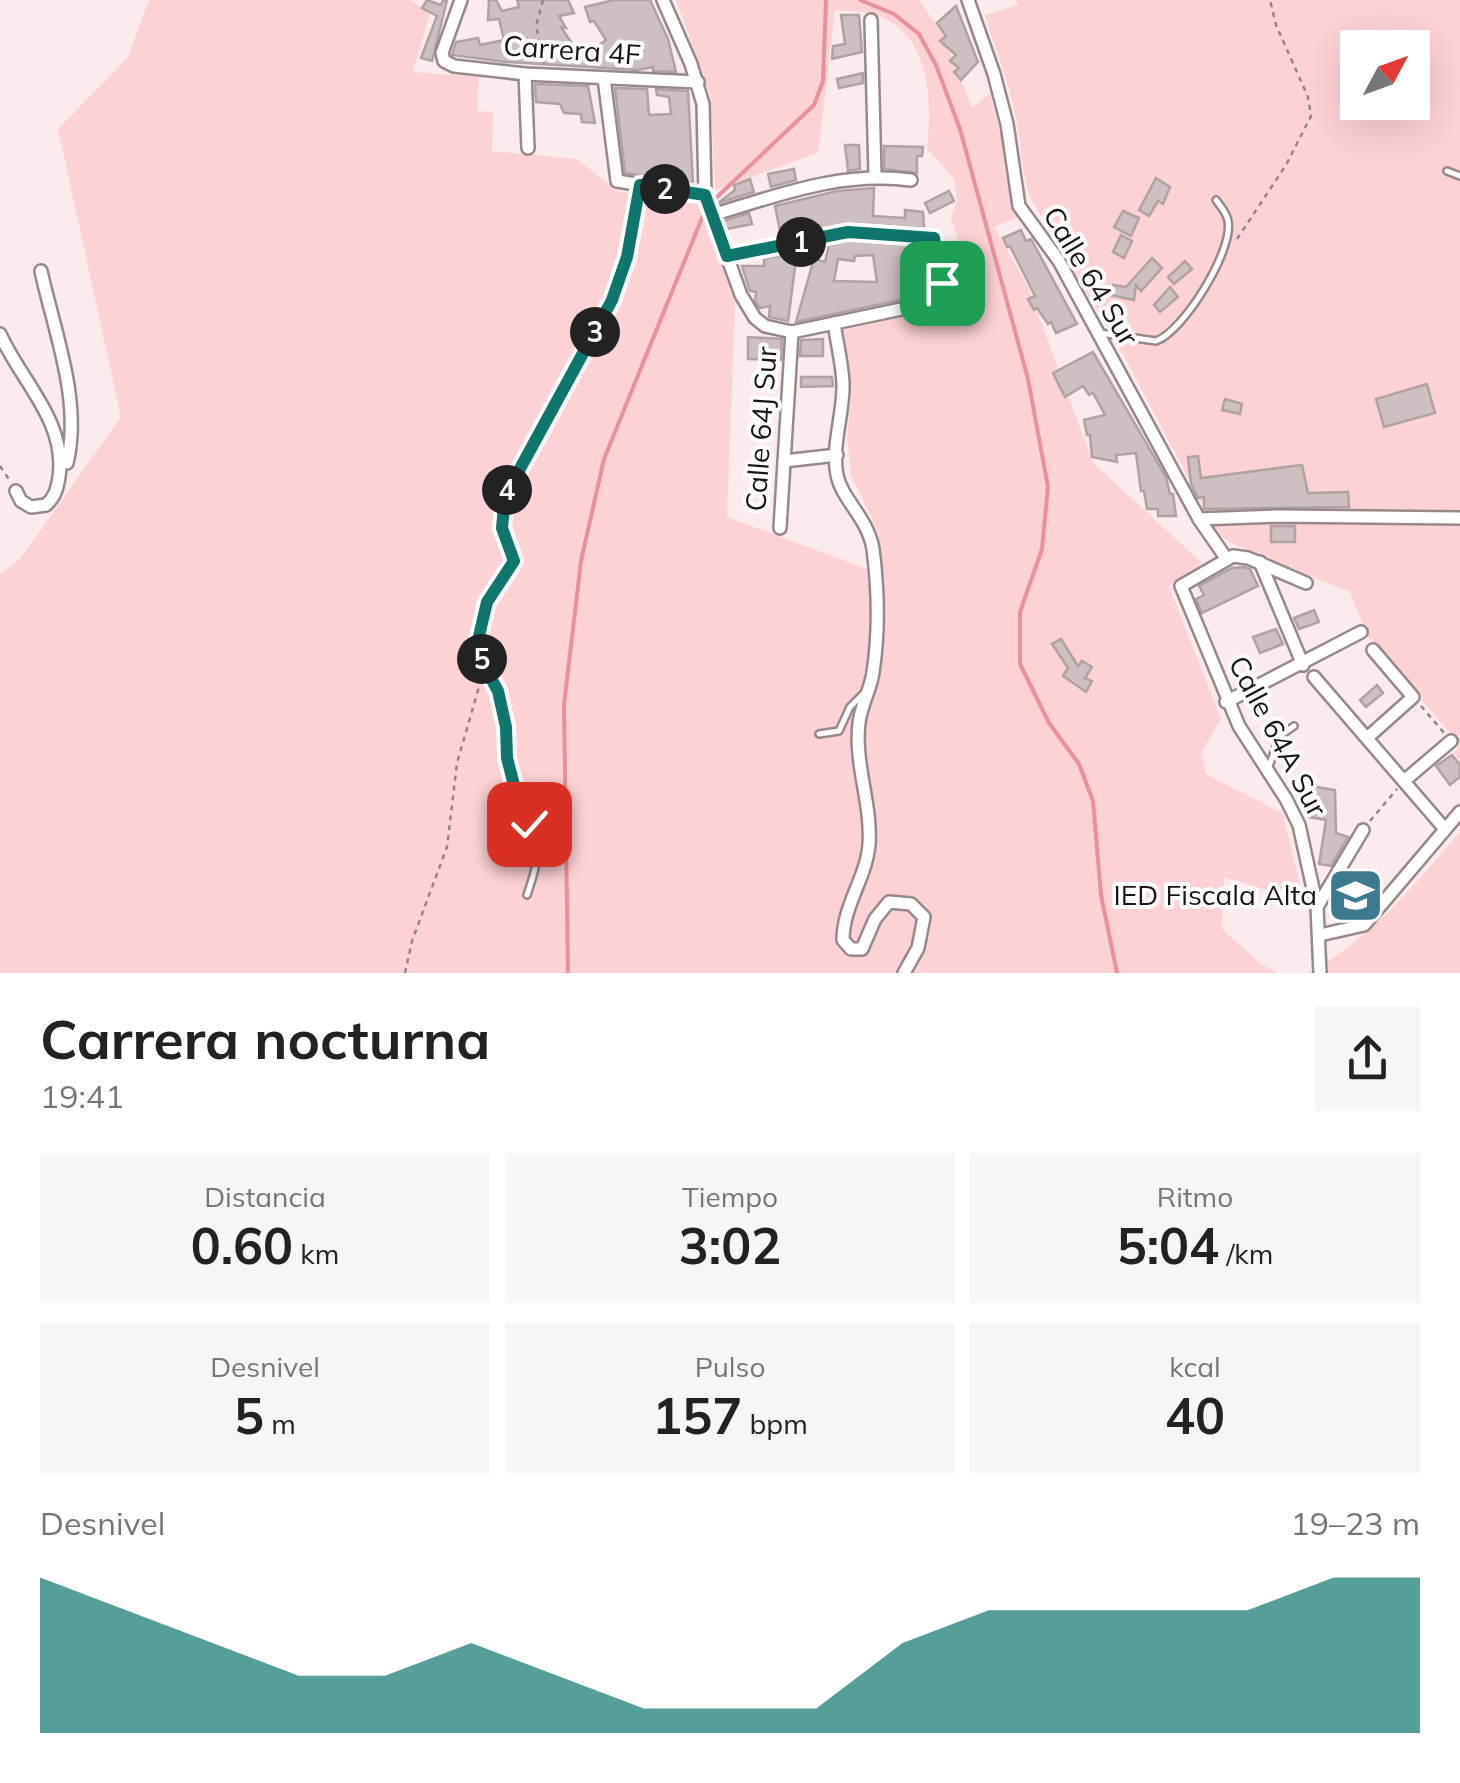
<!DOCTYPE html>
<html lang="es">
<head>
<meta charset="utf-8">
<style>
	body { margin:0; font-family:Mulish,sans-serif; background:#f6f6f6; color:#222; height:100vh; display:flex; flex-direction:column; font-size:38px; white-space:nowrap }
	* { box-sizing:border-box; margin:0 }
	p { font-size:32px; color:#767676 }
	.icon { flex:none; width:55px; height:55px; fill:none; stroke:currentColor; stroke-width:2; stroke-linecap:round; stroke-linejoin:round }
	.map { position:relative; height:973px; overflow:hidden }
	.side { display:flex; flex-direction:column; background:#fff; flex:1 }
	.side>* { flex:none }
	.needle { width:65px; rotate:49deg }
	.tools { position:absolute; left:1340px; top:30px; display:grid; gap:20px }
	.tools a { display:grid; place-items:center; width:90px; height:90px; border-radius:0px; background:#fff; box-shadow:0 10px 40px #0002; font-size:50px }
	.pin { position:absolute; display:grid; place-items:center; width:85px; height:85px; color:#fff; margin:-42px; border-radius:20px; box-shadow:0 5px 15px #0006 }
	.km { position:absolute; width:50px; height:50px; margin:-25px; border-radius:50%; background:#222; color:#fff; font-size:28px; line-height:50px; text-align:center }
	.round { display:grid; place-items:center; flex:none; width:105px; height:105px; border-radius:0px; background:#f6f6f6 }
	.headline { display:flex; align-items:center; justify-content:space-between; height:170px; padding:0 40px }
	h1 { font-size:55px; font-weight:700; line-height:75px }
	.metrics { display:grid; grid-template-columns:repeat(3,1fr); gap:15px; height:170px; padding:10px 40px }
	.metrics div { display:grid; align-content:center; border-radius:0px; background:#f6f6f6; text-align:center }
	.metrics b { font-size:50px; font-weight:700 }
	.metrics small { font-size:28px; font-weight:400 }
	.metrics p { font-size:28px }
	.chart { height:280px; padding:20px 40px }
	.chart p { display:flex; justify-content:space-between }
	.chart svg { width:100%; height:180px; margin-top:10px; fill:#0f766e; opacity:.7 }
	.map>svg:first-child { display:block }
	.green { fill:#fdd2d4; fill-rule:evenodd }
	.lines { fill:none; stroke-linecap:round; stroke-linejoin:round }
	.stream { stroke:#e99198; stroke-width:4 }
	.building { fill:#cebfc0; stroke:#b0a2a3; stroke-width:2.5; fill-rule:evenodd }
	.lane-casing { stroke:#97898a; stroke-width:10 }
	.street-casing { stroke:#97898a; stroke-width:16 }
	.path { stroke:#918687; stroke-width:2.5; stroke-dasharray:5 5; stroke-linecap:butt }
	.lane { stroke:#fff; stroke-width:5 }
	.street { stroke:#fff; stroke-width:11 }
	.route-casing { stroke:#fff; stroke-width:20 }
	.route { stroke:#0f766e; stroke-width:12 }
	.labels { text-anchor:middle; stroke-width:8; stroke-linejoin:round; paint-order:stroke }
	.street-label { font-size:28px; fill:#1a1415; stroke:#fdfdfd }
	.poi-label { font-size:28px; fill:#1a1415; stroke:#fdfdfd; text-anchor:end }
</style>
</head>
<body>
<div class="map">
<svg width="1460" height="973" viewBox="0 0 1460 973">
	<rect width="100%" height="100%" fill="#fbebec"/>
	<g class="green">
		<path d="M149 0H410L430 13 413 72 479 77 477 111 493 112 492 151 577 159 617 191 701 204 735 304 727 517 883 575 878 532 851 475 847 436 851 398 843 330 977 300 951 217 957 201 954 179 927 148C935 77 922 5 835 11L818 153 715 190 710 95 676 0H919L943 34 972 108 990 93 1001 135 1006 179 1018 217 994 227 1028 287 1093 463 1202 563 1169 586 1221 719 1202 751 1206 774 1283 814 1304 902 1224 877 1222 929 1261 964 1278 973H0V574L20 559 121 417 58 129 128 57Z"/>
		<path d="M1016 0H1460V762L1454 753 1460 745 1368 637 1350 592 1233 544 1218 534 1125 358 1031 199C1020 168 1022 144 1015 114 1008 80 995 48 985 15L1018 5ZM1358 48H1412V102H1358Z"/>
		<path d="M1460 832V973H1307C1371 940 1413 886 1460 832Z"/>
	</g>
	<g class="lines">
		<g class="stream">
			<polyline points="860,0 894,14 919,34 936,65 960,129 1028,379 1048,487 1042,549 1020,612 1020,664 1049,723 1079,764 1093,801 1101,895 1117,973"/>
			<polyline points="716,198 814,105 823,81 826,0"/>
			<polyline points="568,973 564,705 581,561 604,459 704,213"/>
		</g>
	</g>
	<g class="building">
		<polygon points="427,0 441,5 443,0 447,0 432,61 421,58 437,16 422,8"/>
		<polygon points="489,0 496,0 502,11 519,7 517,0 568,0 574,13 559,16 566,28 561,27 581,57 606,40 594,21 590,22 585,7 614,0 650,0 668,39 676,72 653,71 653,67 638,70 506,62 452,55 456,42 478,38 480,45 504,40 499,19 488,20"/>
		<polygon points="956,6 978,62 961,80 954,72 959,68 950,61 956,55 940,41 946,36 937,23"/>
		<polygon points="841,15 859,15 862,52 832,59 833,46 845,44"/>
		<polygon points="863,73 863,83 839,88 837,79"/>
		<polygon points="535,84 588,86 595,123 582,122 581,114 564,113 560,104 536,102"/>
		<polygon points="615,88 647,89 649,115 671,114 669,97 657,95 656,89 688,91 693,184 625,173"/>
		<polygon points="845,145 859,145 860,169 848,171"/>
		<polygon points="884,146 923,147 922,156 917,156 917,173 884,169"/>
		<polygon points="794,169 796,180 771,187 768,174"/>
		<polygon points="1156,178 1170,187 1163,204 1158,201 1149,216 1139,210"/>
		<polygon points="750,179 754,192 718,203 735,190 734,185"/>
		<polygon points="874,188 873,216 905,218 905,210 923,212 924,228 848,223 781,236 775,206 837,191"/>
		<polygon points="949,191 954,201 930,213 925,203"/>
		<polygon points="1123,211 1139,218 1131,236 1114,227"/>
		<polygon points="749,213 752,224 727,229 724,221"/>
		<polygon points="1021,230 1026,241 1031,239 1077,324 1056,333 1051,322 1048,324 1037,308 1034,310 1028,299 1035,296 1010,246 1007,247 1003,238"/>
		<polygon points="1121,235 1132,241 1124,258 1113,252"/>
		<path d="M849 241 926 247 936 300 919 303 909 298 796 322 814 259 825 262 829 245ZM873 255 877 282 834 281 838 259 854 261 855 256Z"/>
		<polygon points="797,252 788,321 769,317 770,306 760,308 755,301 756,292 750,291 742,266 764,266 764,259"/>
		<polygon points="1152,258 1162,268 1141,291 1136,285 1134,300 1110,295 1113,285 1126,287"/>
		<polygon points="1185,261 1192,269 1174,284 1168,277"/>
		<polygon points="1170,287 1178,297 1160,312 1154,305"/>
		<polygon points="748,337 782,339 781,360 748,359"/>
		<polygon points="823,339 823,356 800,356 801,340"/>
		<polygon points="1093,352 1166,477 1170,494 1173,494 1176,516 1158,516 1158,509 1147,509 1144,491 1141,491 1136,453 1116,455 1117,462 1092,457 1090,435 1087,435 1084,420 1105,415 1093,393 1089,395 1083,386 1065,397 1053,373"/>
		<polygon points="801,377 832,377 833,386 801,387"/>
		<polygon points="1427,384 1435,413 1384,427 1376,399"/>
		<polygon points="1225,399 1242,404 1240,414 1222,410"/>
		<polygon points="1198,456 1201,478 1302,465 1308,493 1348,492 1349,507 1204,509 1204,497 1198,498 1191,484 1188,457"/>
		<rect x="1271" y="526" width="24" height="16"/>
		<polygon points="1244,567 1250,569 1258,586 1202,613 1196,599 1204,595 1199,586 1232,568"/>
		<polygon points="1314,610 1319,622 1299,629 1294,618"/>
		<polygon points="1276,629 1283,644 1260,653 1253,637"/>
		<polygon points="1061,639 1078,666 1082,661 1092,667 1085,678 1092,681 1086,692 1063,676 1068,668 1052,644"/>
		<polygon points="1377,685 1383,693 1366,707 1360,700"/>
		<polygon points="1452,755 1460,765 1460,777 1450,785 1436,766"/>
		<polygon points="1299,784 1335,790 1336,833 1348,837 1331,866 1319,864 1326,820 1308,817 1308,801 1301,800"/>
	</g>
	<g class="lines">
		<defs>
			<g id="lane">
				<polyline points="1447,171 1460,176"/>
				<path d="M1100 333 1156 341C1183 332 1234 250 1228 221 1227 213 1221 207 1216 200"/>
				<polyline points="819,734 839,731 850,707 865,692"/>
				<polyline points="1268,769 1280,736 1294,726"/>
				<path d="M527 895C532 880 537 866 537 850 537 833 524 816 518 800 505 766 509 729 499 694 495 682 485 672 482 660 474 625 489 586 514 561L502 528 505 496 612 300 627 257 639 188"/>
			</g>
			<g id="street">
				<polyline points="461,0 442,53 444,61 454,66 525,74 698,82"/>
				<polyline points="663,0 691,64 703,104 705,195 741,295 755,318 765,326 792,332 911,307"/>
				<polyline points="968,0 994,74 1007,124 1019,206 1059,261 1199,519 1226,558"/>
				<polyline points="871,20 875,175"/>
				<polyline points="525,74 528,148"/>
				<polyline points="604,78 617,181 705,195"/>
				<path d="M712 215C779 195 840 171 911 180"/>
				<polyline points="727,257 848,232 934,238 946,300"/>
				<path d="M41 271C54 331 82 401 67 463"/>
				<path d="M834 323C837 343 842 363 843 383 844 413 831 446 837 475 842 500 868 518 873 549 878 588 879 633 873 672 871 689 861 705 859 723 854 764 872 804 869 845 866 878 843 906 843 940L851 949H862L875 919 889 902 911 904 924 917 918 948 904 973"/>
				<path d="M0 334C21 381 67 422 59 477 57 489 55 497 46 505L31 507 21 501 16 491"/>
				<polyline points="784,461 837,455"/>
				<polyline points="1199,519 1278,516 1460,518"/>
				<polyline points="780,528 792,332"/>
				<polyline points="1260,562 1303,665"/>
				<polyline points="1306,583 1248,558 1233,556 1181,586 1239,726 1286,799 1299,825 1317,907 1320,973"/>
				<polyline points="1314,677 1444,828"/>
				<polyline points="1226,702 1361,632"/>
				<polyline points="1367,738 1413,697 1373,650"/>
				<polyline points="1404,781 1451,741"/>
				<polyline points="1317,907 1363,830"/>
				<polyline points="1320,935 1364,925 1460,812"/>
			</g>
		</defs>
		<use href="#lane" class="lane-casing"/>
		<use href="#street" class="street-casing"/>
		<g class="path">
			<polyline points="543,0 536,26 544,64"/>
			<polyline points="1237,239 1286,165 1311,116 1308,97 1276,25 1270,0"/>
			<polyline points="0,466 10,481"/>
			<polyline points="1421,706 1445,734"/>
			<polyline points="1370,821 1397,789"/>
			<polyline points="405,973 412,941 447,847 457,763 481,680"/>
		</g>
		<use href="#lane" class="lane"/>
		<use href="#street" class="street"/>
	</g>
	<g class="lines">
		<defs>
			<polyline id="route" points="529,824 517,797 507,758 506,727 498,691 483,664 479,636 487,602 514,561 502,528 505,496 612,300 627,257 640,185 705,195 727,256 848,232 934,238 942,283"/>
		</defs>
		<use href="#route" class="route-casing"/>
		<use href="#route" class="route"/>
	</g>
	<defs>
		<symbol id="school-square" viewBox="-11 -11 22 22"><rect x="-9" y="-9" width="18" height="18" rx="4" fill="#3d7a90" stroke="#fdfdfd"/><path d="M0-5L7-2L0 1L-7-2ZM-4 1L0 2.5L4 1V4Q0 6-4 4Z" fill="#fff"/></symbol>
	</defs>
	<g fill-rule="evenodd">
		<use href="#school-square" x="1324" y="864" width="63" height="63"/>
	</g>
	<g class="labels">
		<g class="street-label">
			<text transform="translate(572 50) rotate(4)" y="10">Carrera 4F</text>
			<text transform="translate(1091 276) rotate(59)" y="10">Calle 64 Sur</text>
			<text transform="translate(761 429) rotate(-86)" y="10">Calle 64J Sur</text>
			<text transform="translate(1278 736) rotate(62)" y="10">Calle 64A Sur</text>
		</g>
		<g class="poi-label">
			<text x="1317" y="905">IED Fiscala Alta</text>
		</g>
	</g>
</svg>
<div class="tools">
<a><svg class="needle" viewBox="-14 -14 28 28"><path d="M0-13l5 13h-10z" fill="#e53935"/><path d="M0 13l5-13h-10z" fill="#767676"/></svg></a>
</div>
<div class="pin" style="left:942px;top:283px;background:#1e9e55"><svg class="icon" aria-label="arrive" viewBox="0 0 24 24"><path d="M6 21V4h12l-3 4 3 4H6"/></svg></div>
<div class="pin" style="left:529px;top:824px;background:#d93025"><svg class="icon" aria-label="check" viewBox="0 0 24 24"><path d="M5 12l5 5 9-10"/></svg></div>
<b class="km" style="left:801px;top:242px">1</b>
<b class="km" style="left:665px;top:189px">2</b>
<b class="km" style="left:595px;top:332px">3</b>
<b class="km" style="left:507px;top:490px">4</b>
<b class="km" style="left:482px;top:659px">5</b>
</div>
<section class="side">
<div class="headline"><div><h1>Carrera nocturna</h1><p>19:41</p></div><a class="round"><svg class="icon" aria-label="share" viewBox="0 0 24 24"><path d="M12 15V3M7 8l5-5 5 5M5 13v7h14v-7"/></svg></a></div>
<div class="metrics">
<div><p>Distancia</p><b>0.60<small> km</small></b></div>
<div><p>Tiempo</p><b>3:02</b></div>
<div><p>Ritmo</p><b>5:04<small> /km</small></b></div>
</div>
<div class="metrics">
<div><p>Desnivel</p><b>5<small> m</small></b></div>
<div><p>Pulso</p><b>157<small> bpm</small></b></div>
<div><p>kcal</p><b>40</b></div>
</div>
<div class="chart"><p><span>Desnivel</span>19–23 m</p>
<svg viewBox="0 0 160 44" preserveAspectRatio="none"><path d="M0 44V6L10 14L20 22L30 30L40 30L50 22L60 30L70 38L80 38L90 38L100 22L110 14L120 14L130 14L140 14L150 6L160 6V44z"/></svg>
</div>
</section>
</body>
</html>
